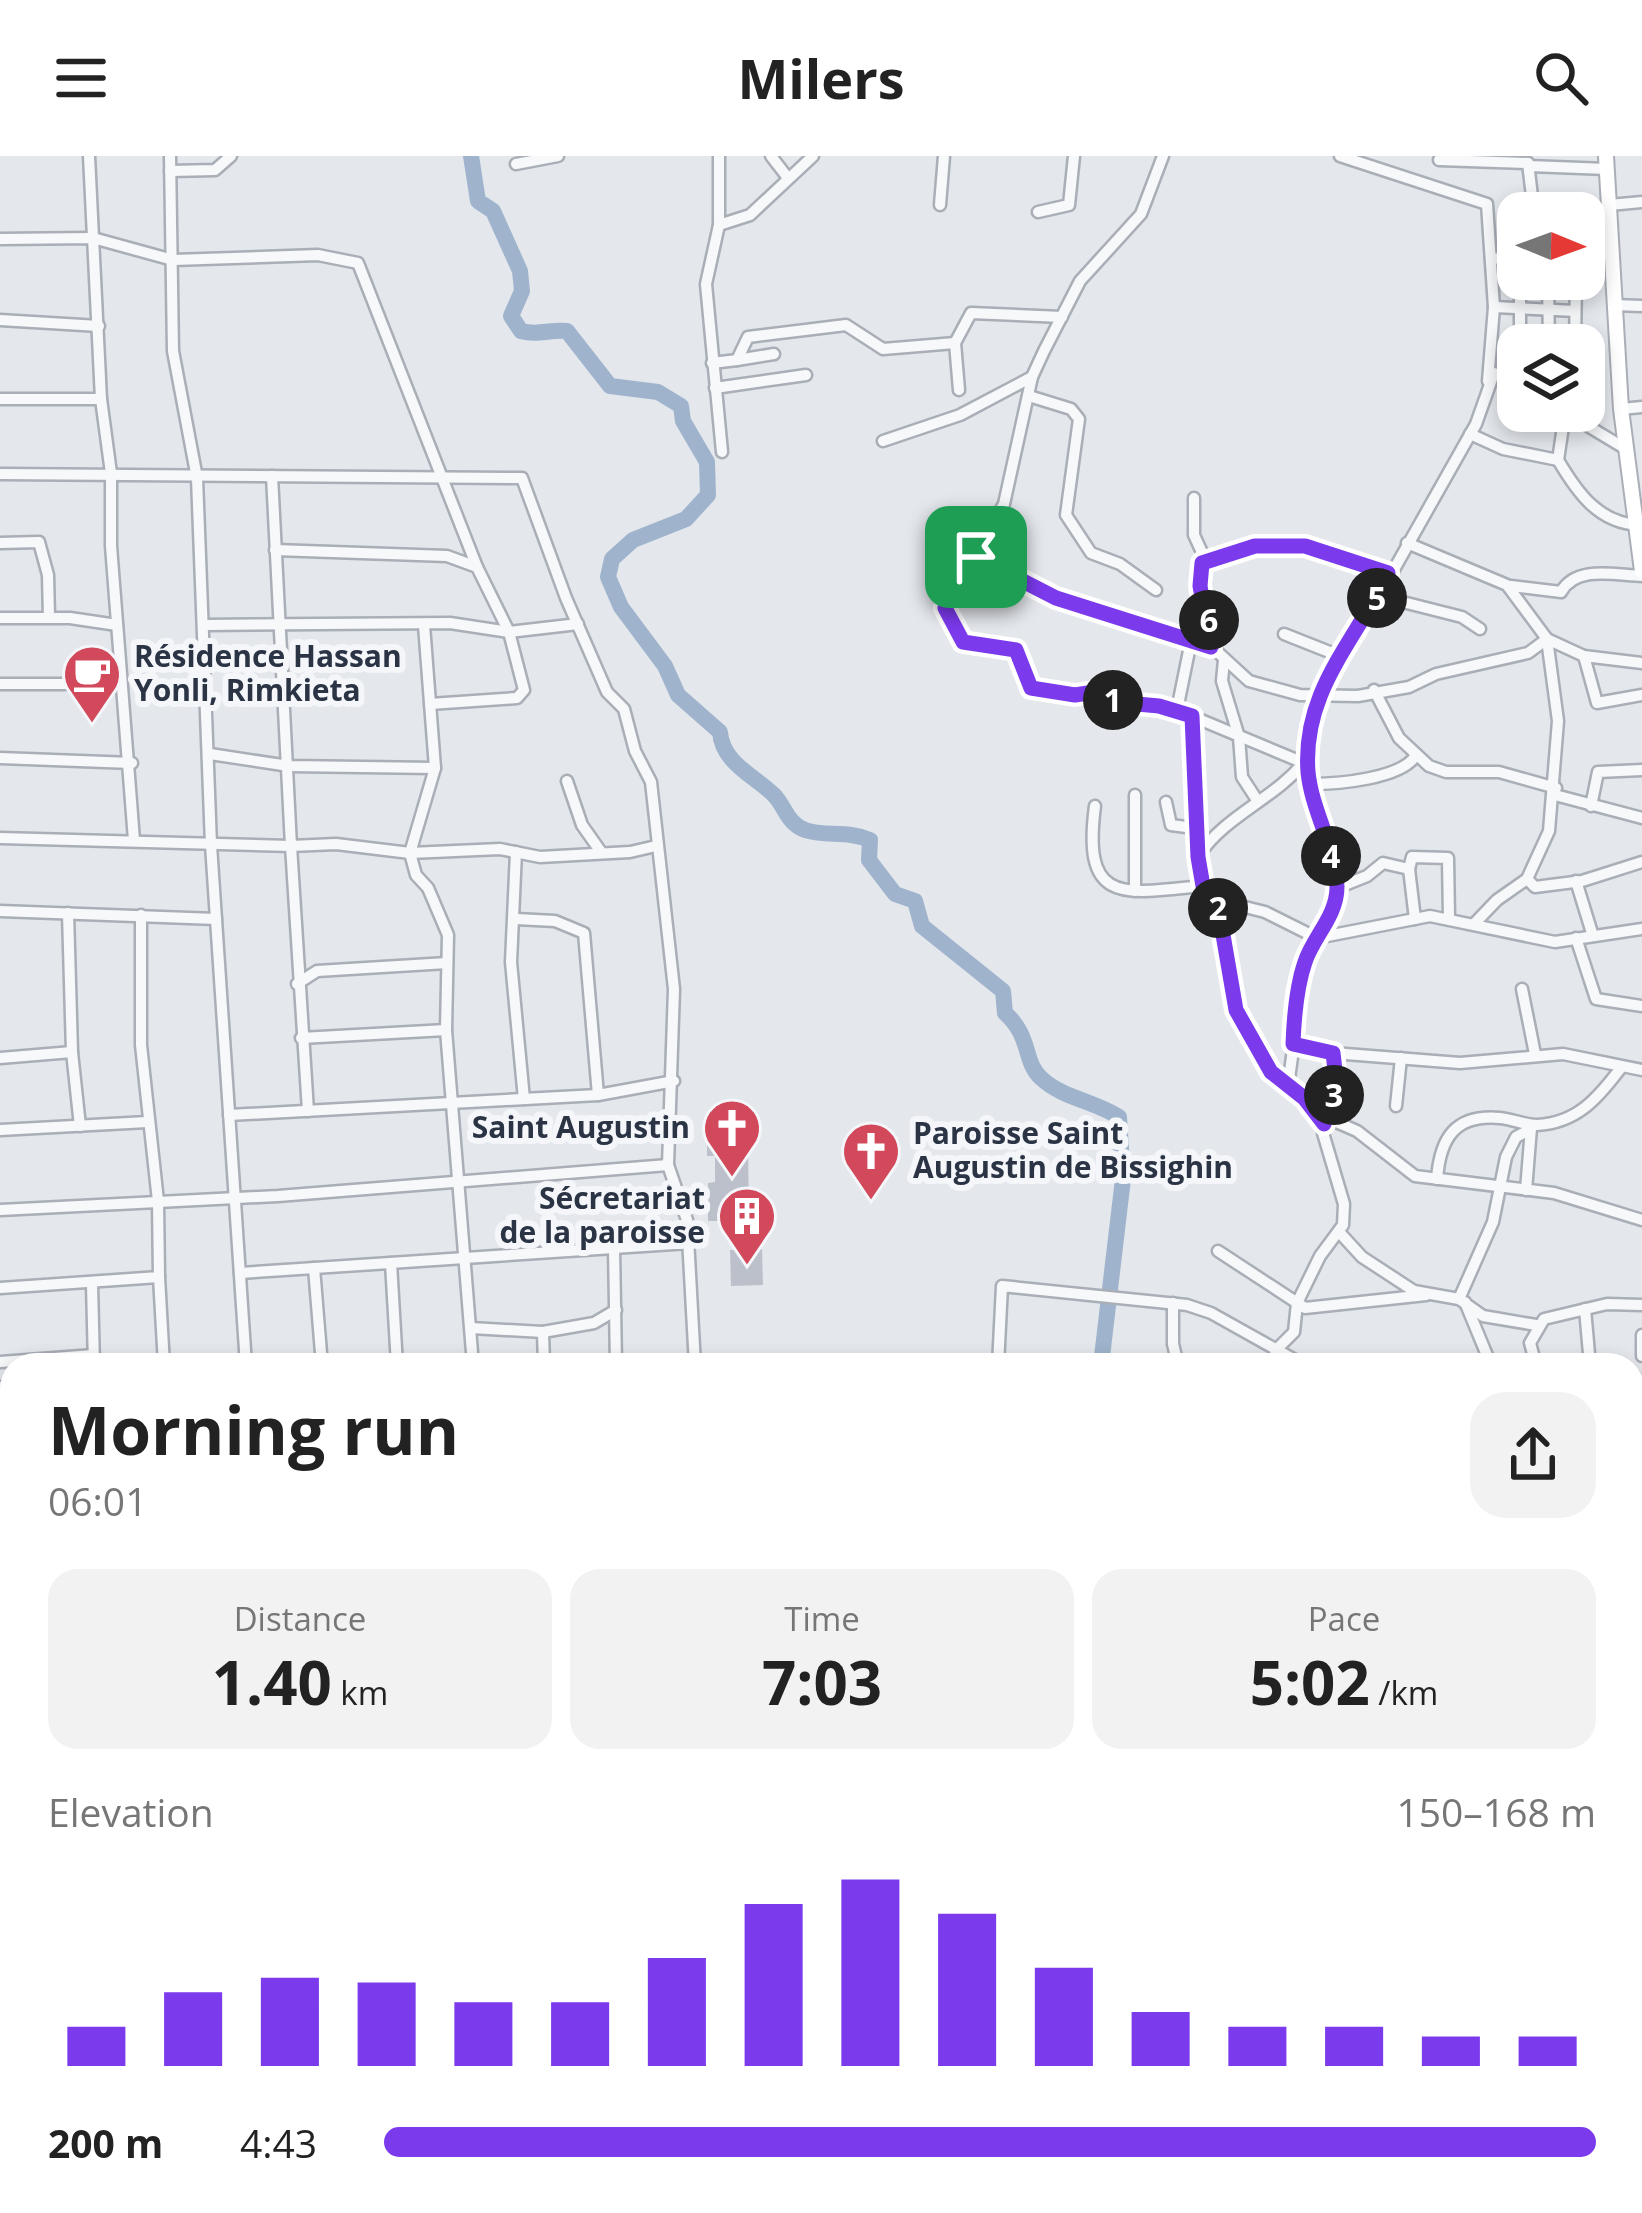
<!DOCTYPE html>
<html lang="en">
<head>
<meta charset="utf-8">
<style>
	body { margin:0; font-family:"Open Sans",sans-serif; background:#f2f2f2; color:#222; height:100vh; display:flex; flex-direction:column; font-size:45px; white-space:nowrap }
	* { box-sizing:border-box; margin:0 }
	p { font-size:39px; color:#767676 }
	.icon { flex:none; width:66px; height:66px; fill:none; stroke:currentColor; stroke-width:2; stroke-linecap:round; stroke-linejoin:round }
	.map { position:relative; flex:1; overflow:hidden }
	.details { position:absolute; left:0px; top:1197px; width:1644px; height:861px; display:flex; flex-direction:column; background:#fff; border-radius:36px 36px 0 0; box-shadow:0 6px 18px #0003 }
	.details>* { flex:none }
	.needle { width:78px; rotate:91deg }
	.tools { position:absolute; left:1497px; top:36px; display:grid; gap:24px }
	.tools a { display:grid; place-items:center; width:108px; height:108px; border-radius:24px; background:#fff; box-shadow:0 6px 18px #0003; font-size:60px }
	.pin { position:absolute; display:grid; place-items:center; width:102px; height:102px; color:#fff; margin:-51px; border-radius:24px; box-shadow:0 6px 18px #0006 }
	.km { position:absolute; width:60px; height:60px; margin:-30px; border-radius:50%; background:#222; color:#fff; font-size:33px; line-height:60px; text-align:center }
	.round { display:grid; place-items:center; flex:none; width:126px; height:126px; border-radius:36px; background:#f2f2f2 }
	.overview { display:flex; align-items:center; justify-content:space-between; height:204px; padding:0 48px }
	h1 { font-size:66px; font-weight:700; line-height:90px }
	.figures { display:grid; grid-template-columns:repeat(3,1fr); gap:18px; height:204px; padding:12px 48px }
	.figures div { display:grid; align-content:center; border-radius:30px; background:#f2f2f2; text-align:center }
	.figures b { font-size:60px; font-weight:700 }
	.figures small { font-size:33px; font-weight:400 }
	.figures p { font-size:33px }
	.chart { height:336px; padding:24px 48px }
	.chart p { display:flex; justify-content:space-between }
	.chart svg { width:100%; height:216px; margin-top:12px; stroke:#7c3aed; stroke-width:6 }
	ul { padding:0 48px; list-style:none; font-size:39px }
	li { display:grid; grid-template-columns:192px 144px 1fr; align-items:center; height:90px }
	li i { height:30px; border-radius:15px; background:#7c3aed }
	header { display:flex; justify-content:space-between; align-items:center; height:156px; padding:0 48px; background:#fff; font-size:54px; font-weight:700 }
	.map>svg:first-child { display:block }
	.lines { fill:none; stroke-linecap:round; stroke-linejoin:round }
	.stream { stroke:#9fb4cc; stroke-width:3 }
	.river { stroke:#9fb4cc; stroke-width:16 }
	.building { fill:#bbc0ca }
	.street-casing { stroke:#a9aeb7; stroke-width:15 }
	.secondary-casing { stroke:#a9aeb7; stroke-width:18 }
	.primary-casing { stroke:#a3abb8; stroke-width:20 }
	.street { stroke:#f7f8fa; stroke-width:10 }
	.secondary { stroke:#fff; stroke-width:14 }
	.primary { stroke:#fff; stroke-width:15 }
	.route-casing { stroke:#fff; stroke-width:24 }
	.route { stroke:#7c3aed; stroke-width:15 }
	.labels { text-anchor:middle; stroke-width:12; stroke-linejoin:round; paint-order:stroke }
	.poi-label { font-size:30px; font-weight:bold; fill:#2b3445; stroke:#f4f6f9; text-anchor:start }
</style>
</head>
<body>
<header><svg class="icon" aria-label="menu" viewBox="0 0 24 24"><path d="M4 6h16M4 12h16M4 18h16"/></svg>Milers<svg class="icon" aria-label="search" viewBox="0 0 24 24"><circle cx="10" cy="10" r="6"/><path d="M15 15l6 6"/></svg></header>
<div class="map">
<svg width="1642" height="2057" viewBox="0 0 1642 2057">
	<rect width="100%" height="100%" fill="#e4e7ec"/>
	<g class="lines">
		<polyline class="stream" points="1632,1623 1642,1626"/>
		<g class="river">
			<path d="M471 0 478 45 493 55 520 115 522 135 511 160 521 175C538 180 550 173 567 175L610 230 658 236 681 250 683 265 707 306 708 339 686 363 633 384 612 403 608 421 621 451 665 510 678 539 720 576C722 607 755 620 774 639 786 652 787 667 805 674 825 681 847 674 870 684L869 704 895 738 915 745 922 770 1003 835 1005 857C1032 881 1023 906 1041 922 1062 942 1094 945 1119 961L1123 1023 1101 1209"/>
			<polyline points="990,2057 993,2046"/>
		</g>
	</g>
	<g class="building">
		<polygon points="707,986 748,986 749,1065 708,1065 708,1027 715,1026 715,1000 707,1000"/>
		<polygon points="762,1093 763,1129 731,1130 730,1094"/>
	</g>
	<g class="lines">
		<defs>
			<g id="street">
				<polyline points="89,0 101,243 111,317 111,390 134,684"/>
				<polyline points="170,0 173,195 197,322 211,689 246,1209"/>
				<polyline points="719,0 719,69"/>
				<polyline points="771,0 788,22"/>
				<polyline points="1163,0 1141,58 1080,125 1044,195 1032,221 1004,348 945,452 963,486 1016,494 1031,531 1075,539 1095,536 1115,546 1177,554 1304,607"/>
				<polyline points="1340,0 1487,48 1494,151 1488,225"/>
				<polyline points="1439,4 1528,7"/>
				<polyline points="1528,7 1534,57"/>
				<polyline points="516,8 558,0"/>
				<polyline points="1529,10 1607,13"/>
				<polyline points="170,15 215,14 231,0"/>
				<polyline points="940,49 944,0"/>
				<polyline points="1609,49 1642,46"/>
				<polyline points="1038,56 1069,49 1074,0"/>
				<polyline points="0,83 93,82 173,104 318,99 358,107 477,411"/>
				<polyline points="1584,96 1611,95"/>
				<polyline points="1491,103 1518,101"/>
				<polyline points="1520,123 1520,189"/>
				<polyline points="1548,123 1549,189"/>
				<polyline points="1614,149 1642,150"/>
				<polyline points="1494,151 1575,155"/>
				<polyline points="0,164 99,170"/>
				<polyline points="1575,189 1576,123"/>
				<polyline points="737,204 774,198"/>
				<polyline points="712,207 737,204 748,181 846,169 883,193 955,187"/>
				<polyline points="1494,217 1518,228"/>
				<polyline points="715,232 806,219"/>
				<polyline points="959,234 955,187 971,157 1062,161"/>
				<polyline points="1029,240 1071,253 1079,263 1066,359 1091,397 1120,408 1156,434"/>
				<polyline points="0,243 101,243"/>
				<polyline points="1621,253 1642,251"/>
				<polyline points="1563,255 1626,293"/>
				<path d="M1565 257 1558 304C1577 336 1598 367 1639 369"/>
				<polyline points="1470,278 1503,293 1558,304"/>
				<polyline points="883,285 960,259 1032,221"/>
				<polyline points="722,296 706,128 719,69 750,59 813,0"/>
				<polyline points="0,318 522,322 566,442 607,536 624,553 635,595 651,626 674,833 668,1009 687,1064 695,1209"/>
				<polyline points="272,320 291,690 336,688 410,697 500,693 540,701 630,696 656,690"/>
				<polyline points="1194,342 1194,379 1205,403"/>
				<polyline points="0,387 39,386 48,419 49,461"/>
				<polyline points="1407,387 1507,429 1547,483 1558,565 1549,675 1527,723 1497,744 1474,768"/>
				<polyline points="275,394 447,400 477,411 509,476 524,534 517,542 430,548"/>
				<polyline points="976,401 1056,442 1212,491 1249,525 1300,539 1358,540 1409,531 1436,518 1528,497 1547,483"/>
				<path d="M1511 430 1561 436C1576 409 1614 419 1642 420"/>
				<polyline points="1379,440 1462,461 1480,473"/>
				<polyline points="0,462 70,462 117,469"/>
				<polyline points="205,469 450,467 509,476 578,468"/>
				<polyline points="424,469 435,612 410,697 416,719 428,732 448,779 446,874 473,1209"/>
				<polyline points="1284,478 1337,499"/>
				<polyline points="1547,483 1584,500 1642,507"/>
				<path d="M1212 491 1200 430 1205 403C1280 386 1316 385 1388 417"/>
				<polyline points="1584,500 1597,547 1642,539"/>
				<polyline points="1224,504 1222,525 1239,581 1242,621 1257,644"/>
				<polyline points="0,528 65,528"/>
				<polyline points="1374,534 1399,582 1429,610 1446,616 1499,616 1556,632"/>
				<polyline points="1177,554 1191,485"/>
				<polyline points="1192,560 1198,701 1203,730 1217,744 1236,854 1271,916 1304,942 1324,968"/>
				<polyline points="210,598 289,610 435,612"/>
				<polyline points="0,602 132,607"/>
				<polyline points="567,625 582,669 601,696"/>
				<path d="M1311 628C1337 628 1402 623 1416 599"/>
				<polyline points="1135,639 1135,735"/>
				<polyline points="1555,639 1642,662"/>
				<polyline points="1166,646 1171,669 1194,672"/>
				<path d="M1095 650C1082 749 1122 738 1203 730"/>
				<polyline points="1591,650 1598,616 1642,614"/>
				<polyline points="0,682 291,690 308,955"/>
				<polyline points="516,696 511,806 524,943"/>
				<path d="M1199 699C1226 659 1276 642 1305 605"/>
				<polyline points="1409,713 1412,701 1448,702 1449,762"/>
				<polyline points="1527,723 1535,731 1582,725 1642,706"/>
				<polyline points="1576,725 1592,777"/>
				<polyline points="1337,732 1367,720 1383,707 1409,713 1415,763"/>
				<polyline points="1217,744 1265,756 1317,782 1430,760 1555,786 1642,773"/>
				<polyline points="0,755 216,763"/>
				<polyline points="68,757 72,896 80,970"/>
				<polyline points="516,763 555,765 584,777 598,939"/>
				<polyline points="1576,782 1596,843 1642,850"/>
				<polyline points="297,828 317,815 447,807"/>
				<polyline points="1522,833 1535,898"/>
				<polyline points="301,882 446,874"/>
				<polyline points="1293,888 1333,897 1460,907 1563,898 1642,914"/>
				<polyline points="0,902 72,896"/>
				<polyline points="1288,930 1305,806 1330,761 1337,732 1308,619 1316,539 1355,468 1379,440 1476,268 1493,220"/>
				<polyline points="1396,950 1401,902"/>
				<polyline points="229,959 598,939 674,925"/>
				<polyline points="1327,962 1357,975 1415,1020 1554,1037 1642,1064"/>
				<polyline points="0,974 147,966"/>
				<path d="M1437 1023C1440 982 1455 958 1500 962 1512 963 1525 969 1537 969 1577 967 1598 942 1620 913"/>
				<polyline points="1526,1034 1531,972"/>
				<polyline points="0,1054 278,1040 668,1009"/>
				<polyline points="1340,1077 1362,1101 1414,1135 1459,1143 1483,1160 1536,1169"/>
				<polyline points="614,1092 616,1209"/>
				<polyline points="1218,1095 1305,1152 1426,1139"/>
				<polyline points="391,1107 397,1209"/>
				<polyline points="314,1112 322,1209"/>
				<polyline points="240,1117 689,1087"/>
				<polyline points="159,1121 164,1209"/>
				<polyline points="92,1128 94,1209"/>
				<polyline points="0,1132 159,1121 158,1045 141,889 141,759"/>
				<polyline points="1459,1143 1493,1066 1506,1001 1516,981 1531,973"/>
				<polyline points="1465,1146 1491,1209"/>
				<polyline points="1173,1147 1173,1188 1178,1209"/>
				<polyline points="1585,1153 1590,1209"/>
				<polyline points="471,1172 543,1176 544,1209"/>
				<polyline points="543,1176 594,1167 616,1154"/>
				<polyline points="1642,1179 1642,1200"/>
				<polyline points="0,1206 94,1199"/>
				<polyline points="998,1209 1002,1130 1187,1149 1211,1157 1304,1209"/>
				<polyline points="1271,1209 1277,1193 1294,1176 1297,1147 1320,1100 1343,1069 1344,1048 1323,977 1337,931 1333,897"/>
				<polyline points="1536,1209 1530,1187 1544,1163 1607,1148 1642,1149"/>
				<polyline points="0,1231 12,1391"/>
				<polyline points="1632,1248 1642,1247"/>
				<polyline points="1632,1368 1632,1392"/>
				<polyline points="0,1422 12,1421"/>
				<polyline points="0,1500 12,1499"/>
				<polyline points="1632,1548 1637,1516"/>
				<polyline points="0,1573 12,1572"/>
				<polyline points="1632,1573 1642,1576"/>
				<polyline points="1632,1681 1642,1686"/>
				<polyline points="1632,1745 1642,1747"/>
				<polyline points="1632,1799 1642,1805"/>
				<polyline points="299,2046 299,2057"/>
				<polyline points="524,2046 524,2057"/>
				<polyline points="604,2046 604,2057"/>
				<polyline points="1221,2046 1241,2047"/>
				<polyline points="1306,2046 1309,2057"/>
				<polyline points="1444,2046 1480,2057"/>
				<polyline points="1241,2053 1287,2046"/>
				<polyline points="728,2057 738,2046"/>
				<polyline points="1110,2057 1117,2046"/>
			</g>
			<g id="secondary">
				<polyline points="1606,0 1621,253 1642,415"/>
				<polyline points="751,2046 761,2057"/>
				<polyline points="81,2057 237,2046"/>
			</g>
			<g id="primary">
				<polyline points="1632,1852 1642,1837"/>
				<polyline points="1504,2057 1510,2046"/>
			</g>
		</defs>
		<use href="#street" class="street-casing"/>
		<use href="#secondary" class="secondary-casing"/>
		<use href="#primary" class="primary-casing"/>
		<use href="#street" class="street"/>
		<use href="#secondary" class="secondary"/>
		<use href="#primary" class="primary"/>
	</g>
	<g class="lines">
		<defs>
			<path id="route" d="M1255 390H1305L1388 417C1356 485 1302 534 1308 616 1312 656 1336 692 1337 731 1337 760 1313 781 1305 806 1296 832 1294 861 1293 888L1333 897 1337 931 1324 968 1304 942 1271 916 1236 854 1217 744 1203 730 1198 701 1192 560 1159 550 1115 546 1094 536 1075 539 1031 532 1016 494 963 486 945 452 976 401 1056 442 1211 491 1200 430 1202 407Z"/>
		</defs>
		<use href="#route" class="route-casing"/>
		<use href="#route" class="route"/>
	</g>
	<defs>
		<symbol id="cafe-pin" viewBox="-11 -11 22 30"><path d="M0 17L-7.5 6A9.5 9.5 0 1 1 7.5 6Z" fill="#d1495b" stroke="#f4f6f9"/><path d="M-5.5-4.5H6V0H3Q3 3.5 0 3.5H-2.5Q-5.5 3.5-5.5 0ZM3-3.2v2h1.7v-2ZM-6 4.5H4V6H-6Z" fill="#fff"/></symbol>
		<symbol id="church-pin" viewBox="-11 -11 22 30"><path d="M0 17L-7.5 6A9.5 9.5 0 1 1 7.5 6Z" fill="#d1495b" stroke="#f4f6f9"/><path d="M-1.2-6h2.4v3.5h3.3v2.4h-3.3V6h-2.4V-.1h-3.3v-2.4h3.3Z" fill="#fff"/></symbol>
		<symbol id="building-pin" viewBox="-11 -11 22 30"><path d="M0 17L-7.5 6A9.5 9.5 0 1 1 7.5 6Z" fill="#d1495b" stroke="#f4f6f9"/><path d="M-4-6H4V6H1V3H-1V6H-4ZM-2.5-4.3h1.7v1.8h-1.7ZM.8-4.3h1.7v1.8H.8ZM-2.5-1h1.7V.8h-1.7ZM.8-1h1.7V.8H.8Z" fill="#fff"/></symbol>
	</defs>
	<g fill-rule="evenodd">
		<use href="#cafe-pin" x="59" y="485" width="66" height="90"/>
		<use href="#church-pin" x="699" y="939" width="66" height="90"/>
		<use href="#church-pin" x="838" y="962" width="66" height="90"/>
		<use href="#building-pin" x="714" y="1027" width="66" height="90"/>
	</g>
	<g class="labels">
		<g class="poi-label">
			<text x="134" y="511">Résidence Hassan<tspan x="134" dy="34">Yonli, Rimkieta</tspan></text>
			<text x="690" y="982" text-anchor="end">Saint Augustin</text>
			<text x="913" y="988">Paroisse Saint<tspan x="913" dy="34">Augustin de Bissighin</tspan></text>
			<text x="705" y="1053" text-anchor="end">Sécretariat<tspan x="705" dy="34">de la paroisse</tspan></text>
		</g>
	</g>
</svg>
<div class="tools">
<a><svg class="needle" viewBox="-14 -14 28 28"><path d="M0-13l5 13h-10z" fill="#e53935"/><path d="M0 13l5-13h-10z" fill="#767676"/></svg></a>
<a><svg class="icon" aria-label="layers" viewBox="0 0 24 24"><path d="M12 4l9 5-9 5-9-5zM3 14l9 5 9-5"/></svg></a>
</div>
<div class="pin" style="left:976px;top:401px;background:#1e9e55"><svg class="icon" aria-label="arrive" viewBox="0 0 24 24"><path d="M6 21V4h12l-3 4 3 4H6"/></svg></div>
<b class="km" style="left:1113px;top:544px">1</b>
<b class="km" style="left:1218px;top:752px">2</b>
<b class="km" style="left:1334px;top:939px">3</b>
<b class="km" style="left:1331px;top:700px">4</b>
<b class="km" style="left:1377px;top:442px">5</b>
<b class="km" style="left:1209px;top:464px">6</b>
<section class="details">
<div class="overview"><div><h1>Morning run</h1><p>06:01</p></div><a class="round"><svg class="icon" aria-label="share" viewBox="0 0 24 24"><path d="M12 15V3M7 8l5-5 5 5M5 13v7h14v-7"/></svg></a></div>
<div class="figures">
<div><p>Distance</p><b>1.40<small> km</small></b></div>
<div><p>Time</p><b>7:03</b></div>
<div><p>Pace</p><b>5:02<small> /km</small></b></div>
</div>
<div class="chart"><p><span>Elevation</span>150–168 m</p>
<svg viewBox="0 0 160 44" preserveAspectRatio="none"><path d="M5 44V36M15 44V29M25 44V26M35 44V27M45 44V31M55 44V31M65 44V22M75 44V11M85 44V6M95 44V13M105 44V24M115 44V33M125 44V36M135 44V36M145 44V38M155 44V38"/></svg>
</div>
<ul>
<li><b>200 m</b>4:43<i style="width:100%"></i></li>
</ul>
</section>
</div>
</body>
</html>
